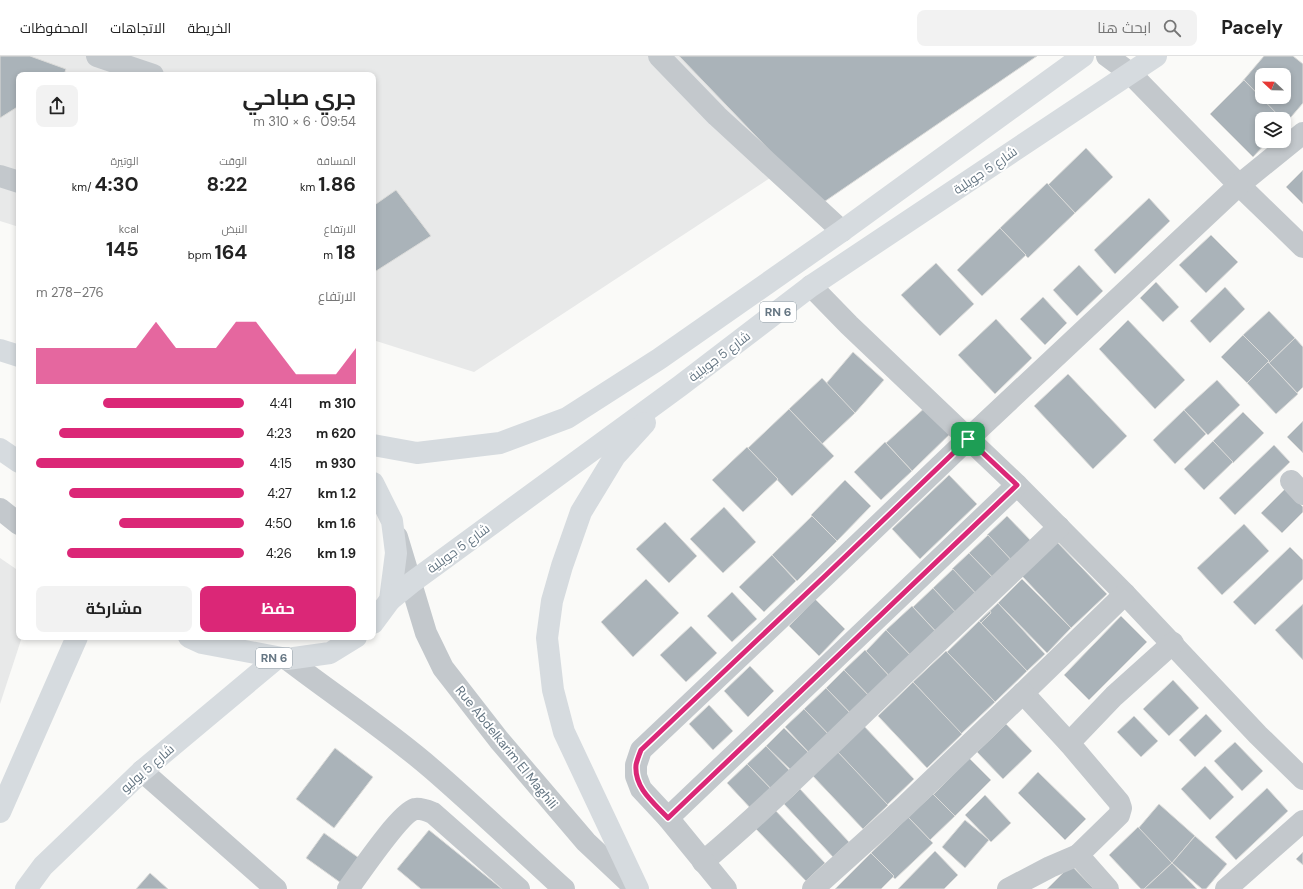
<!DOCTYPE html>
<html lang="ar">
<head>
<meta charset="utf-8">
<style>
	body { margin:0; font-family:"DM Sans",Cairo,sans-serif; background:#f2f2f2; color:#222; direction:rtl; height:100vh; display:flex; flex-direction:column; font-size:15px; white-space:nowrap }
	* { box-sizing:border-box; margin:0 }
	p { font-size:13px; color:#767676 }
	.icon { flex:none; width:22px; height:22px; fill:none; stroke:currentColor; stroke-width:2; stroke-linecap:round; stroke-linejoin:round }
	.map { position:relative; flex:1; overflow:hidden; direction:ltr }
	.side { position:absolute; left:16px; top:16px; width:360px; height:568px; display:flex; flex-direction:column; background:#fff; border-radius:8px; box-shadow:0 2px 6px #0003; direction:rtl }
	.side>* { flex:none }
	.needle { width:26px; rotate:292deg }
	.fabs { position:absolute; left:1255px; top:12px; display:grid; gap:8px }
	.fabs a { display:grid; place-items:center; width:36px; height:36px; border-radius:8px; background:#fff; box-shadow:0 2px 6px #0003; font-size:20px }
	.pin { position:absolute; display:grid; place-items:center; width:34px; height:34px; color:#fff; margin:-17px; border-radius:8px; box-shadow:0 2px 6px #0006 }
	.round { display:grid; place-items:center; flex:none; width:42px; height:42px; border-radius:8px; background:#f2f2f2 }
	.headline { display:flex; align-items:center; justify-content:space-between; height:68px; padding:0 20px }
	h1 { font-size:22px; font-weight:700; line-height:30px }
	.stats { display:grid; grid-template-columns:repeat(3,1fr); gap:6px; height:68px; padding:4px 20px }
	.stats div { display:grid; align-content:center }
	.stats b { font-size:20px; font-weight:700 }
	.stats small { font-size:11px; font-weight:400 }
	.stats p { font-size:11px }
	.chart { height:112px; padding:8px 20px }
	.chart p { display:flex; justify-content:space-between }
	.chart svg { width:100%; height:72px; margin-top:4px; fill:#db2777; opacity:.7 }
	.cta { display:flex; gap:8px; margin-top:auto; padding:8px 20px }
	.cta a { flex:1; height:46px; border-radius:8px; background:#db2777; color:#fff; font-size:16px; font-weight:700; line-height:46px; text-align:center }
	.cta a+a { background:#f2f2f2; color:#222 }
	ul { padding:0 20px; list-style:none; font-size:13px }
	li { display:grid; grid-template-columns:64px 48px 1fr; align-items:center; height:30px }
	li i { height:10px; border-radius:5px; background:#db2777 }
	header { display:flex; align-items:center; gap:24px; box-sizing:border-box; height:56px; padding:0 20px; background:#fff; border-bottom:1px solid #e0e0e0 }
	header strong { font-size:19px }
	nav { display:flex; gap:22px; margin-inline-start:auto; font-size:14px }
	.search { width:280px; height:36px; background:#f2f2f2; display:flex; align-items:center; gap:10px; box-sizing:border-box; padding:0 14px; border-radius:8px; color:#767676; font-size:15px }
	.map>svg:first-child { display:block }
	.built { fill:#e8e9e9 }
	.building { fill:#aab3b9; stroke:#dcdcda; fill-rule:evenodd }
	.lines { fill:none; stroke-linecap:round; stroke-linejoin:round }
	.minor { stroke:#c3c8cc; stroke-width:22 }
	.major { stroke:#d6dbdf; stroke-width:22 }
	.route-casing { stroke:#fff; stroke-width:8 }
	.route { stroke:#db2777; stroke-width:5 }
	.labels { text-anchor:middle; stroke-width:4; stroke-linejoin:round; paint-order:stroke }
	.shield { fill:#fff; stroke:#939fa8; stroke-width:1 }
	.shield-label { font-size:12px; font-weight:bold; fill:#657683 }
	.street-label { font-size:13px; fill:#657683; stroke:#fff }
</style>
</head>
<body>
<header>
<strong>Pacely</strong>
<div class="search"><svg class="icon" aria-label="search" viewBox="0 0 24 24"><circle cx="10" cy="10" r="6"/><path d="M15 15l6 6"/></svg>ابحث هنا</div>
<nav><a>الخريطة</a><a>الاتجاهات</a><a>المحفوظات</a></nav>
</header>
<div class="map">
<svg width="1303" height="833" viewBox="0 0 1303 833">
	<rect width="100%" height="100%" fill="#fafaf8"/>
	<g class="built">
		<polygon points="0,0 956,0 474,316 373,284 373,19 19,19 19,171 0,165"/>
		<polygon points="0,502 19,515 19,581 22,581 0,648"/>
	</g>
	<g class="building">
		<polygon points="0,0 30,0 66,13 64,19 19,19 19,50 0,62"/>
		<polygon points="679,0 1037,0 821,148"/>
		<path d="M1264 0H1293L1303 8V47L1286 67 1284 65V63H1282L1241 27ZM1262 19H1284V41H1262Z"/>
		<polygon points="1244,24 1282,63 1262,63 1262,85 1268,85 1253,101 1210,58"/>
		<polygon points="1086,92 1113,121 1075,157 1048,129"/>
		<polygon points="1303,114 1303,148 1286,131"/>
		<polygon points="1047,127 1075,157 1028,202 1000,172"/>
		<polygon points="396,134 431,180 373,217 373,150"/>
		<polygon points="1149,142 1170,165 1115,218 1094,194"/>
		<polygon points="1000,172 1026,199 982,240 957,214"/>
		<polygon points="1211,179 1238,206 1206,237 1179,209"/>
		<polygon points="936,207 974,248 940,280 901,239"/>
		<polygon points="1079,209 1103,235 1077,260 1053,234"/>
		<polygon points="1156,226 1179,251 1163,266 1140,242"/>
		<polygon points="1225,231 1245,253 1210,287 1190,265"/>
		<polygon points="1043,241 1067,267 1045,289 1020,263"/>
		<polygon points="1269,255 1295,282 1269,307 1243,279"/>
		<polygon points="996,263 1032,302 995,338 958,299"/>
		<polygon points="1128,264 1185,324 1155,353 1099,293"/>
		<polygon points="1243,279 1269,305 1247,327 1221,301"/>
		<polygon points="1295,282 1303,291 1303,331 1297,337 1269,307"/>
		<polygon points="853,296 884,324 855,357 824,330"/>
		<polygon points="1268,306 1298,338 1276,358 1247,327"/>
		<polygon points="1068,318 1127,380 1093,413 1034,350"/>
		<polygon points="822,322 855,357 822,388 789,353"/>
		<polygon points="1217,324 1240,349 1208,379 1184,354"/>
		<polygon points="929,348 954,374 912,415 886,387"/>
		<polygon points="789,353 834,400 792,440 748,392"/>
		<polygon points="1184,354 1206,378 1175,408 1153,384"/>
		<polygon points="1243,356 1264,377 1233,407 1213,385"/>
		<polygon points="1303,365 1303,397 1287,381"/>
		<polygon points="1213,385 1233,406 1204,434 1184,413"/>
		<polygon points="885,386 912,415 881,444 854,416"/>
		<polygon points="1274,389 1290,406 1235,459 1219,442"/>
		<polygon points="747,391 778,423 743,456 712,424"/>
		<polygon points="949,419 977,448 920,503 892,473"/>
		<polygon points="845,424 871,450 837,485 811,459"/>
		<polygon points="1285,433 1303,451 1303,456 1282,477 1261,457"/>
		<polygon points="724,451 756,486 723,517 690,483"/>
		<polygon points="812,460 837,485 797,525 772,499"/>
		<polygon points="1007,460 1035,489 1015,508 987,479"/>
		<polygon points="665,466 697,500 669,527 636,493"/>
		<polygon points="1244,468 1269,495 1222,539 1197,512"/>
		<polygon points="988,479 1015,508 996,525 969,497"/>
		<polygon points="1057,486 1107,538 1071,572 1022,520"/>
		<polygon points="1290,491 1303,504 1303,523 1255,569 1233,546"/>
		<polygon points="969,497 997,526 980,542 952,513"/>
		<polygon points="772,499 796,525 764,556 739,531"/>
		<polygon points="953,513 980,542 959,561 933,532"/>
		<polygon points="646,523 679,557 633,601 601,566"/>
		<polygon points="1022,523 1071,572 1047,597 998,547"/>
		<polygon points="933,532 959,560 939,579 913,551"/>
		<polygon points="732,536 757,563 732,586 707,560"/>
		<polygon points="815,543 845,573 819,600 789,570"/>
		<polygon points="998,547 1045,598 1027,615 979,565"/>
		<polygon points="1303,548 1303,604 1275,574"/>
		<polygon points="912,550 939,579 914,603 886,574"/>
		<polygon points="990,555 991,557 981,567 979,565"/>
		<polygon points="1121,560 1147,586 1089,644 1064,619"/>
		<polygon points="979,565 1027,615 995,646 947,596"/>
		<polygon points="691,570 717,597 686,626 660,599"/>
		<polygon points="886,574 914,603 892,623 866,595"/>
		<polygon points="865,594 892,623 872,643 844,614"/>
		<polygon points="946,595 995,646 961,678 913,626"/>
		<polygon points="750,610 774,635 748,661 724,635"/>
		<polygon points="844,614 871,642 853,660 826,632"/>
		<polygon points="1173,624 1199,652 1169,680 1143,653"/>
		<polygon points="913,626 962,678 927,712 878,660"/>
		<polygon points="826,632 853,660 831,681 804,653"/>
		<polygon points="709,649 733,675 713,694 689,668"/>
		<polygon points="804,653 832,682 812,700 785,671"/>
		<polygon points="1206,658 1222,675 1195,701 1179,684"/>
		<polygon points="1134,660 1158,685 1141,701 1117,676"/>
		<polygon points="1006,668 1032,695 1003,723 977,696"/>
		<polygon points="863,669 914,723 887,749 836,694"/>
		<polygon points="784,672 812,700 795,718 766,690"/>
		<polygon points="1235,686 1263,715 1242,735 1214,705"/>
		<polygon points="766,690 793,718 774,736 747,708"/>
		<polygon points="335,692 373,721 334,772 296,743"/>
		<polygon points="836,694 888,749 863,773 811,718"/>
		<polygon points="969,702 991,724 955,760 933,739"/>
		<polygon points="747,708 774,736 754,756 727,727"/>
		<polygon points="1205,710 1234,741 1210,764 1181,733"/>
		<polygon points="1038,716 1086,763 1065,784 1018,737"/>
		<polygon points="1267,732 1288,755 1236,804 1215,781"/>
		<polygon points="800,733 849,786 833,801 784,748"/>
		<polygon points="933,738 955,760 930,784 908,761"/>
		<polygon points="985,739 1011,767 991,786 965,759"/>
		<polygon points="1159,748 1195,780 1172,807 1136,775"/>
		<polygon points="775,754 825,807 806,825 755,772"/>
		<polygon points="908,761 933,787 895,823 871,797"/>
		<polygon points="965,764 989,784 965,812 942,791"/>
		<polygon points="1138,771 1172,807 1144,833 1141,833 1109,799"/>
		<polygon points="429,774 502,833 421,833 397,813"/>
		<polygon points="324,777 359,802 341,827 306,802"/>
		<polygon points="1195,780 1227,808 1206,833 1202,833 1172,807"/>
		<polygon points="935,795 958,819 944,833 898,833"/>
		<polygon points="1303,796 1303,809 1296,803"/>
		<polygon points="871,797 894,820 881,833 835,833"/>
		<polygon points="1172,807 1197,833 1144,833"/>
		<polygon points="1071,809 1094,833 1047,833"/>
		<polygon points="150,817 168,833 136,833"/>
	</g>
	<g class="lines">
		<g class="minor">
			<polyline points="97,0 153,19"/>
			<polyline points="659,0 717,60 842,175"/>
			<polyline points="1107,0 1130,17 1239,129 1303,191"/>
			<polyline points="0,120 19,126"/>
			<polyline points="811,230 849,269 1017,429 1125,538 1258,679 1303,723"/>
			<polyline points="1291,425 1303,438"/>
			<polyline points="0,453 19,468"/>
			<polyline points="397,481 426,577 443,612 499,684 586,786 636,833"/>
			<path d="M287 603C335 640 386 673 432 713 477 752 520 793 564 833"/>
			<polyline points="1069,687 1023,637 1125,538"/>
			<polyline points="142,715 276,833"/>
			<polyline points="668,762 1017,429"/>
			<path d="M703 806C762 756 817 702 872 649 934 589 997 531 1059 471"/>
			<path d="M348 833C359 818 400 757 415 753 421 752 428 755 433 757L519 833"/>
			<polyline points="726,833 668,762 641,733 636,720 636,709 641,694 826,519 968,383 1239,129 1303,77"/>
			<polyline points="813,833 903,752 1023,637"/>
			<polyline points="1008,833 1050,811 1078,799"/>
			<polyline points="1108,833 1078,799 1119,759 1121,752 1119,746 1069,687 1114,640 1173,587"/>
			<polyline points="1226,833 1303,765"/>
		</g>
		<g class="major">
			<polyline points="0,294 19,300"/>
			<polyline points="373,389 417,397 500,387 567,362 659,303 842,175 1083,0"/>
			<polyline points="0,393 19,406"/>
			<polyline points="373,427 392,465 396,497 390,544 373,567"/>
			<polyline points="390,544 411,527 680,330 811,230 1156,0"/>
			<polyline points="189,581 202,587 287,603 330,597 356,581"/>
			<polyline points="0,756 77,581"/>
			<polyline points="26,833 43,810 142,715 277,602"/>
			<polyline points="638,833 564,676 553,634 547,582 552,545 562,510 581,456 615,400 645,367"/>
		</g>
	</g>
	<g class="lines">
		<defs>
			<path id="route" d="M968 383 1017 429 668 762C654 747 634 732 636 709 637 704 639 699 641 694L826 519Z"/>
		</defs>
		<use href="#route" class="route-casing"/>
		<use href="#route" class="route"/>
	</g>
	<g class="labels">
		<g class="shield">
			<rect x="760" y="246" width="36" height="20" rx="3"/>
			<rect x="256" y="592" width="36" height="20" rx="3"/>
		</g>
		<g class="shield-label">
			<text x="778" y="260">RN 6</text>
			<text x="274" y="606">RN 6</text>
		</g>
		<g class="street-label">
			<text transform="translate(985 114) rotate(-34)" y="5">شارع 5 جويلية</text>
			<text transform="translate(719 300) rotate(-37)" y="5">شارع 5 جويلية</text>
			<text transform="translate(458 492) rotate(-36)" y="5">شارع 5 جويلية</text>
			<text transform="translate(507 691) rotate(51)" y="5">Rue Abdelkarim El Maghili</text>
			<text transform="translate(147 712) rotate(-41)" y="5">شارع 5 يوليو</text>
		</g>
	</g>
</svg>
<div class="fabs">
<a><svg class="needle" viewBox="-14 -14 28 28"><path d="M0-13l5 13h-10z" fill="#e53935"/><path d="M0 13l5-13h-10z" fill="#767676"/></svg></a>
<a><svg class="icon" aria-label="layers" viewBox="0 0 24 24"><path d="M12 4l9 5-9 5-9-5zM3 14l9 5 9-5"/></svg></a>
</div>
<div class="pin" style="left:968px;top:383px;background:#1e9e55"><svg class="icon" aria-label="arrive" viewBox="0 0 24 24"><path d="M6 21V4h12l-3 4 3 4H6"/></svg></div>
<section class="side">
<div class="headline"><div><h1>جري صباحي</h1><p>09:54 · 6 × 310 m</p></div><a class="round"><svg class="icon" aria-label="share" viewBox="0 0 24 24"><path d="M12 15V3M7 8l5-5 5 5M5 13v7h14v-7"/></svg></a></div>
<div class="stats">
<div><p>المسافة</p><b>1.86<small> km</small></b></div>
<div><p>الوقت</p><b>8:22</b></div>
<div><p>الوتيرة</p><b>4:30<small> /km</small></b></div>
</div>
<div class="stats">
<div><p>الارتفاع</p><b>18<small> m</small></b></div>
<div><p>النبض</p><b>164<small> bpm</small></b></div>
<div><p>kcal</p><b>145</b></div>
</div>
<div class="chart"><p><span>الارتفاع</span>276–278 m</p>
<svg viewBox="0 0 160 44" preserveAspectRatio="none"><path d="M0 44V22L10 22L20 22L30 22L40 22L50 22L60 6L70 22L80 22L90 22L100 6L110 6L120 22L130 38L140 38L150 38L160 22V44z"/></svg>
</div>
<ul>
<li><b>310 m</b>4:41<i style="width:68%"></i></li>
<li><b>620 m</b>4:23<i style="width:89%"></i></li>
<li><b>930 m</b>4:15<i style="width:100%"></i></li>
<li><b>1.2 km</b>4:27<i style="width:84%"></i></li>
<li><b>1.6 km</b>4:50<i style="width:60%"></i></li>
<li><b>1.9 km</b>4:26<i style="width:85%"></i></li>
</ul>
<div class="cta"><a>حفظ</a><a>مشاركة</a></div>
</section>
</div>
</body>
</html>
